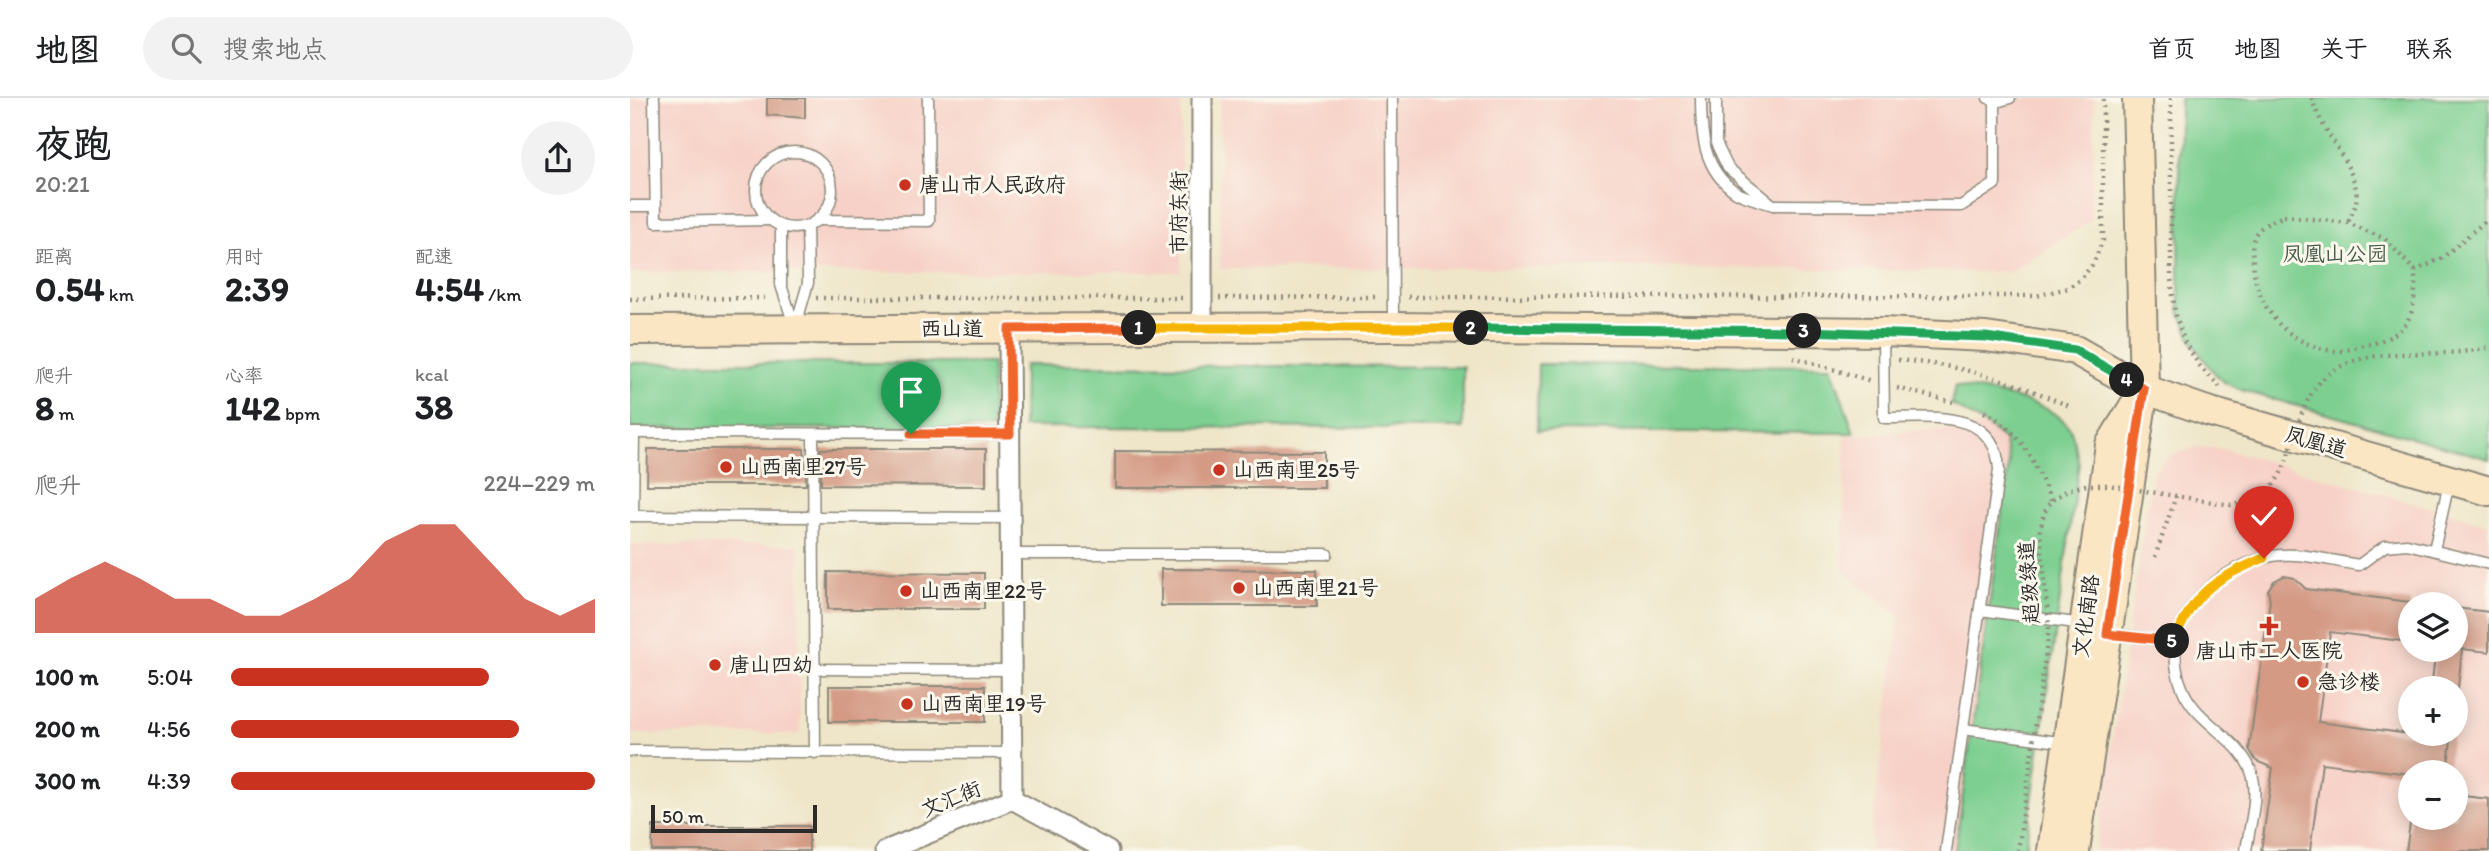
<!DOCTYPE html>
<html lang="zh">
<head>
<meta charset="utf-8">
<style>
	body { margin:0; font-family:Itim,"LXGW WenKai TC",sans-serif; background:#f2f2f2; color:#202124; height:100vh; display:flex; flex-direction:column; font-size:26px; white-space:nowrap }
	* { box-sizing:border-box; margin:0 }
	p { font-size:23px; color:#757577 }
	.icon { flex:none; width:38px; height:38px; fill:none; stroke:currentColor; stroke-width:2; stroke-linecap:round; stroke-linejoin:round }
	.map { position:relative; flex:1; overflow:hidden }
	.details { display:flex; flex-direction:column; background:#fff; width:630px }
	.details>* { flex:none }
	.tools { position:absolute; left:1768px; top:494px; display:grid; gap:14px }
	.tools a { display:grid; place-items:center; width:70px; height:70px; border-radius:50%; background:#fff; box-shadow:0 4px 18px #0003; font-size:35px }
	.scale { position:absolute; left:21px; bottom:18px; width:166px; box-sizing:border-box; padding-left:7px; border:4px solid #2b2b2b; border-top:0; font-size:19px; line-height:24px; white-space:nowrap; color:#2b2b2b; -webkit-text-stroke:5px #fbf7ec; paint-order:stroke }
	.pin { position:absolute; display:grid; place-items:center; width:60px; height:60px; color:#fff; margin:-72px -30px; border-radius:50% 50% 50% 0; rotate:-45deg; box-shadow:0 0 7px #0007 }
	.pin .icon { rotate:45deg }
	.km { position:absolute; width:35px; height:35px; margin:-18px; border-radius:50%; background:#222; color:#fff; font-size:19px; line-height:35px; text-align:center }
	.round { display:grid; place-items:center; flex:none; width:74px; height:74px; border-radius:37px; background:#f2f2f2 }
	.headline { display:flex; align-items:center; justify-content:space-between; height:119px; padding:0 35px }
	h1 { font-size:38px; font-weight:700; line-height:52px }
	.figures { display:grid; grid-template-columns:repeat(3,1fr); gap:10px; height:119px; padding:7px 35px }
	.figures div { display:grid; align-content:center }
	.figures b { font-size:35px; font-weight:700 }
	.figures small { font-size:19px; font-weight:400 }
	.figures p { font-size:19px }
	.chart { height:196px; padding:14px 35px }
	.chart p { display:flex; justify-content:space-between }
	.chart svg { width:100%; height:126px; margin-top:7px; fill:#c8321e; opacity:.7 }
	ul { padding:0 35px; list-style:none; font-size:23px }
	li { display:grid; grid-template-columns:112px 84px 1fr; align-items:center; height:52px }
	li i { height:18px; border-radius:9px; background:#c8321e }
	header { display:flex; align-items:center; gap:42px; box-sizing:border-box; height:98px; padding:0 35px; background:#fff; border-bottom:2px solid #e0e0e0 }
	header strong { font-size:33px }
	nav { display:flex; gap:38px; margin-inline-start:auto; font-size:24px }
	.search { width:490px; height:63px; background:#f2f2f2; display:flex; align-items:center; gap:18px; box-sizing:border-box; padding:0 24px; border-radius:38px; color:#757577; font-size:26px }
	main { display:flex; flex:1; min-height:0 }
	.map>svg:first-child { display:block }
	.built { fill:#f7d1c7; fill-rule:evenodd }
	.green { fill:#7dcf91; stroke:#547d5e; stroke-width:2 }
	.building { fill:#d49a84 }
	.lines { fill:none; stroke-linecap:round; stroke-linejoin:round }
	.lane-casing { stroke:#8d887a; stroke-width:13 }
	.street-casing { stroke:#8d887a; stroke-width:23 }
	.secondary-casing { stroke:#8d887a; stroke-width:32 }
	.path { stroke:#8d887a; stroke-width:4.5; stroke-dasharray:2 5; stroke-linecap:butt }
	.lane { stroke:#fff; stroke-width:10 }
	.street { stroke:#fff; stroke-width:19 }
	.secondary { stroke:#fbe6c4; stroke-width:28 }
	.path-bridge { stroke:#8d887a; stroke-width:4.5; stroke-dasharray:2 5; stroke-linecap:butt }
	.split-1-casing { stroke:#fff; stroke-width:14 }
	.split-2-casing { stroke:#fff; stroke-width:14 }
	.split-3-casing { stroke:#fff; stroke-width:14 }
	.split-4-casing { stroke:#fff; stroke-width:14 }
	.split-5-casing { stroke:#fff; stroke-width:14 }
	.split-6-casing { stroke:#fff; stroke-width:14 }
	.split-1 { stroke:#f0652b; stroke-width:9 }
	.split-2 { stroke:#f5b400; stroke-width:9 }
	.split-3 { stroke:#22a559; stroke-width:9 }
	.split-4 { stroke:#22a559; stroke-width:9 }
	.split-5 { stroke:#f0652b; stroke-width:9 }
	.split-6 { stroke:#f5b400; stroke-width:9 }
	.poi-dot { fill:#c8321e; stroke:#fbf7ec; stroke-width:2.5 }
	.labels { text-anchor:middle; stroke-width:6; stroke-linejoin:round; paint-order:stroke }
	.poi-label { font-size:21px; fill:#2b2b2b; stroke:#fbf7ec; text-anchor:start }
	.street-label { font-size:21px; fill:#2b2b2b; stroke:#fbf7ec }
	.park-label { font-size:21px; fill:#445c4a; stroke:#fbf7ec }
</style>
</head>
<body>
<header>
<strong>地图</strong>
<div class="search"><svg class="icon" aria-label="search" viewBox="0 0 24 24"><circle cx="10" cy="10" r="6"/><path d="M15 15l6 6"/></svg>搜索地点</div>
<nav><a>首页</a><a>地图</a><a>关于</a><a>联系</a></nav>
</header>
<main>
<section class="details">
<div class="headline"><div><h1>夜跑</h1><p>20:21</p></div><a class="round"><svg class="icon" aria-label="share" viewBox="0 0 24 24"><path d="M12 15V3M7 8l5-5 5 5M5 13v7h14v-7"/></svg></a></div>
<div class="figures">
<div><p>距离</p><b>0.54<small> km</small></b></div>
<div><p>用时</p><b>2:39</b></div>
<div><p>配速</p><b>4:54<small> /km</small></b></div>
</div>
<div class="figures">
<div><p>爬升</p><b>8<small> m</small></b></div>
<div><p>心率</p><b>142<small> bpm</small></b></div>
<div><p>kcal</p><b>38</b></div>
</div>
<div class="chart"><p><span>爬升</span>224–229 m</p>
<svg viewBox="0 0 160 44" preserveAspectRatio="none"><path d="M0 44V32L10 25L20 19L30 25L40 32L50 32L60 38L70 38L80 32L90 25L100 12L110 6L120 6L130 19L140 32L150 38L160 32V44z"/></svg>
</div>
<ul>
<li><b>100 m</b>5:04<i style="width:71%"></i></li>
<li><b>200 m</b>4:56<i style="width:79%"></i></li>
<li><b>300 m</b>4:39<i style="width:100%"></i></li>
</ul>
</section>
<div class="map">
<svg width="1859" height="753" viewBox="0 0 1859 753">
	<rect width="100%" height="100%" fill="#fbf7ec"/>
	<filter id="ink" filterUnits="userSpaceOnUse"><feTurbulence type="fractalNoise" baseFrequency=".0143" numOctaves="2"/><feDisplacementMap in="SourceGraphic" scale="14" xChannelSelector="R" yChannelSelector="G"/><feConvolveMatrix kernelMatrix="1 2 1 2 8 2 1 2 1" color-interpolation-filters="sRGB"/></filter>
	<filter id="wash" filterUnits="userSpaceOnUse"><feTurbulence type="fractalNoise" baseFrequency=".00686" numOctaves="4" result="noise"/><feDisplacementMap in="SourceGraphic" scale="28" xChannelSelector="R" yChannelSelector="G"/><feGaussianBlur stdDeviation="1.57" result="paint"/><feColorMatrix in="noise" values="0 0 0 0 0 0 0 0 0 0 0 0 0 0 0 0 0 1.4 0 .05"/><feComposite in="paint" operator="in"/></filter>
	<g filter="url(#wash)">
		<rect width="100%" height="100%" fill="#efe6c9"/>
		<g class="built">
			<rect x="0" y="0" width="551" height="174"/>
			<polygon points="590,0 1465,0 1461,122 1380,174 1040,169 590,171"/>
			<polygon points="1357,328 1374,342 1379,365 1325,753 1239,753 1270,517 1213,473 1215,338"/>
			<path d="M1568 349 1594 351 1859 426V753H1466L1517 409 1525 372 1542 356ZM1780 506H1825V551H1780ZM1780 590H1825V635H1780ZM1780 674H1825V719H1780Z"/>
			<polygon points="0,447 169,447 170,636 0,636"/>
		</g>
		<g class="green">
			<polygon points="1550,0 1859,0 1859,361 1614,293 1592,283 1581,271 1563,246 1549,211"/>
			<polygon points="0,265 362,265 362,331 0,330"/>
			<polygon points="908,266 1201,268 1224,335 907,333"/>
			<polygon points="394,267 833,269 833,330 393,329"/>
			<path d="M1325 288C1354 293 1428 303 1441 333 1445 343 1446 355 1449 365L1395 753H1325L1379 365 1374 342 1357 328 1321 306Z"/>
		</g>
		<g id="blocks">
			<g class="building">
				<polygon points="137,0 175,0 175,20 137,17"/>
				<polygon points="18,351 174,351 176,387 17,387"/>
				<polygon points="191,351 356,351 356,388 191,387"/>
				<polygon points="485,353 694,354 694,390 485,390"/>
				<polygon points="531,471 687,472 687,508 531,508"/>
				<polygon points="198,474 354,475 354,511 198,511"/>
				<polygon points="1654,478 1664,480 1676,491 1780,504 1780,544 1700,534 1688,624 1795,638 1795,635 1822,635 1817,674 1780,676 1692,665 1680,753 1631,753 1643,670 1626,663 1619,651 1640,503 1638,492 1644,483"/>
				<polygon points="1825,510 1859,514 1859,554 1832,551 1828,590 1801,590 1806,551 1831,551 1825,551"/>
				<rect x="199" y="588" width="156" height="36"/>
				<polygon points="1825,697 1859,701 1859,753 1776,753 1781,719 1825,719"/>
				<polygon points="23,728 179,728 179,753 22,753"/>
			</g>
		</g>
	</g>
	<g filter="url(#ink)">
		<use href="#blocks" fill-opacity="0" stroke="#8d887a" stroke-width="2"/>
		<g class="lines">
			<defs>
				<g id="lane">
					<polyline points="24,0 26,124 141,122"/>
					<polyline points="762,0 763,225"/>
					<path d="M1071 0C1071 36 1073 72 1106 94 1116 100 1132 103 1143 107L1098 70 1086 45V0"/>
					<polyline points="1358,0 1370,3 1380,0"/>
					<circle cx="164" cy="92" r="38"/>
					<polyline points="1143,107 1331,108 1365,86 1365,3"/>
					<polyline points="0,108 25,108"/>
					<polyline points="187,122 299,123 298,0"/>
					<polyline points="151,128 151,187 164,227"/>
					<polyline points="166,227 178,185 177,128"/>
					<path d="M1253 235 1254 320C1300 320 1367 310 1369 372L1316 753"/>
					<polyline points="0,335 380,336"/>
					<polyline points="183,336 185,655"/>
					<polyline points="0,418 380,420"/>
					<polyline points="3,418 4,335"/>
					<polyline points="1804,452 1819,385"/>
					<polyline points="381,456 697,456"/>
					<polyline points="1350,512 1453,526"/>
					<polyline points="1481,536 1545,544"/>
					<polyline points="184,571 381,572"/>
					<polyline points="1333,631 1436,645"/>
					<polyline points="0,653 381,655"/>
					<path d="M1616 753C1619 729 1630 696 1621 673 1608 639 1567 625 1553 592 1526 530 1576 476 1634 460 1663 451 1700 463 1729 467L1755 448 1777 446 1859 466"/>
				</g>
				<g id="street">
					<polyline points="572,0 572,230"/>
					<polyline points="379,231 382,701"/>
					<polyline points="255,753 382,701 478,753"/>
				</g>
				<g id="secondary">
					<polyline points="0,232 763,229 1253,234 1356,239 1445,252 1514,291 1577,313 1859,393"/>
					<polyline points="1422,753 1480,347 1507,303"/>
					<polyline points="1445,753 1514,291 1507,0"/>
				</g>
			</defs>
			<use href="#lane" class="lane-casing"/>
			<use href="#street" class="street-casing"/>
			<use href="#secondary" class="secondary-casing"/>
			<g class="path">
				<polyline points="1541,0 1541,181 1545,215 1555,245 1571,270 1590,289"/>
				<path d="M1682 0C1689 32 1732 74 1726 104 1725 111 1720 118 1718 125"/>
				<path d="M1654 118 1718 125 1755 141 1785 173C1786 214 1782 238 1735 247 1725 249 1714 254 1704 253 1656 247 1624 208 1623 161 1622 150 1621 139 1630 131 1636 125 1647 121 1654 118Z"/>
				<polyline points="1785,173 1812,160 1859,120"/>
				<polyline points="778,199 1406,198 1438,190 1451,181 1463,166 1473,142 1473,0"/>
				<polyline points="186,200 552,200"/>
				<polyline points="589,200 748,199"/>
				<polyline points="0,201 139,200"/>
				<polyline points="1163,259 1241,283"/>
				<path d="M1268 262C1335 268 1377 281 1439 308"/>
				<polyline points="1267,290 1323,304"/>
				<path d="M1354 314C1392 332 1406 367 1421 403"/>
				<polyline points="1525,459 1546,398"/>
			</g>
			<use href="#lane" class="lane"/>
			<use href="#street" class="street"/>
			<use href="#secondary" class="secondary"/>
			<path class="path-bridge" d="M1388 753 1419 531 1410 433 1414 415 1421 403 1437 392 1456 387H1478L1601 407C1673 401 1652 321 1693 281 1733 242 1807 264 1859 249"/>
		</g>
	</g>
	<g class="lines" filter="url(#ink)">
		<defs>
			<polyline id="split-1" points="281,336 380,336 379,231 509,230"/>
			<polyline id="split-2" points="509,230 841,230"/>
			<polyline id="split-3" points="841,230 1174,233"/>
			<polyline id="split-4" points="1174,233 1356,239 1445,252 1497,282"/>
			<polyline id="split-5" points="1497,282 1514,291 1477,536 1542,543"/>
			<path id="split-6" d="M1542 543 1545 544C1561 494 1589 479 1634 460"/>
		</defs>
		<use href="#split-1" class="split-1-casing"/>
		<use href="#split-2" class="split-2-casing"/>
		<use href="#split-3" class="split-3-casing"/>
		<use href="#split-4" class="split-4-casing"/>
		<use href="#split-5" class="split-5-casing"/>
		<use href="#split-6" class="split-6-casing"/>
		<use href="#split-1" class="split-1"/>
		<use href="#split-2" class="split-2"/>
		<use href="#split-3" class="split-3"/>
		<use href="#split-4" class="split-4"/>
		<use href="#split-5" class="split-5"/>
		<use href="#split-6" class="split-6"/>
	</g>
	<g class="poi-dot">
		<circle cx="275" cy="87" r="7"/>
		<circle cx="96" cy="369" r="7"/>
		<circle cx="589" cy="372" r="7"/>
		<circle cx="609" cy="490" r="7"/>
		<circle cx="276" cy="493" r="7"/>
		<path d="M1635.5 517.5h7v7h7v7h-7v7h-7v-7h-7v-7h7z"/>
		<circle cx="85" cy="567" r="7"/>
		<circle cx="1673" cy="584" r="7"/>
		<circle cx="277" cy="606" r="7"/>
	</g>
	<g class="labels">
		<g class="poi-label">
			<text x="289" y="94">唐山市人民政府</text>
			<text x="110" y="376">山西南里27号</text>
			<text x="603" y="379">山西南里25号</text>
			<text x="623" y="497">山西南里21号</text>
			<text x="290" y="500">山西南里22号</text>
			<text x="1639" y="560" text-anchor="middle">唐山市工人医院</text>
			<text x="99" y="574">唐山四幼</text>
			<text x="1687" y="591">急诊楼</text>
			<text x="291" y="613">山西南里19号</text>
		</g>
		<g class="street-label">
			<text transform="translate(549 115) rotate(-90)" y="7">市府东街</text>
			<text x="322" y="238">西山道</text>
			<text transform="translate(1686 344) rotate(16)" y="7">凤凰道</text>
			<text transform="translate(1399 484) rotate(-94)" y="7">超级绿道</text>
			<text transform="translate(1456 518) rotate(-82)" y="7">文化南路</text>
			<text transform="translate(321 701) rotate(-22)" y="7">文汇街</text>
		</g>
		<g class="park-label">
			<text x="1705" y="163">凤凰山公园</text>
		</g>
	</g>
</svg>
<div class="tools">
<a><svg class="icon" aria-label="layers" viewBox="0 0 24 24"><path d="M12 4l9 5-9 5-9-5zM3 14l9 5 9-5"/></svg></a>
<a>+</a>
<a>−</a>
</div>
<div class="scale">50 m</div>
<div class="pin" style="left:281px;top:336px;background:#1e9e55"><svg class="icon" aria-label="arrive" viewBox="0 0 24 24"><path d="M6 21V4h12l-3 4 3 4H6"/></svg></div>
<div class="pin" style="left:1634px;top:460px;background:#d93025"><svg class="icon" aria-label="check" viewBox="0 0 24 24"><path d="M5 12l5 5 9-10"/></svg></div>
<b class="km" style="left:509px;top:230px">1</b>
<b class="km" style="left:841px;top:230px">2</b>
<b class="km" style="left:1174px;top:233px">3</b>
<b class="km" style="left:1497px;top:282px">4</b>
<b class="km" style="left:1542px;top:543px">5</b>
</div>
</main>
</body>
</html>
